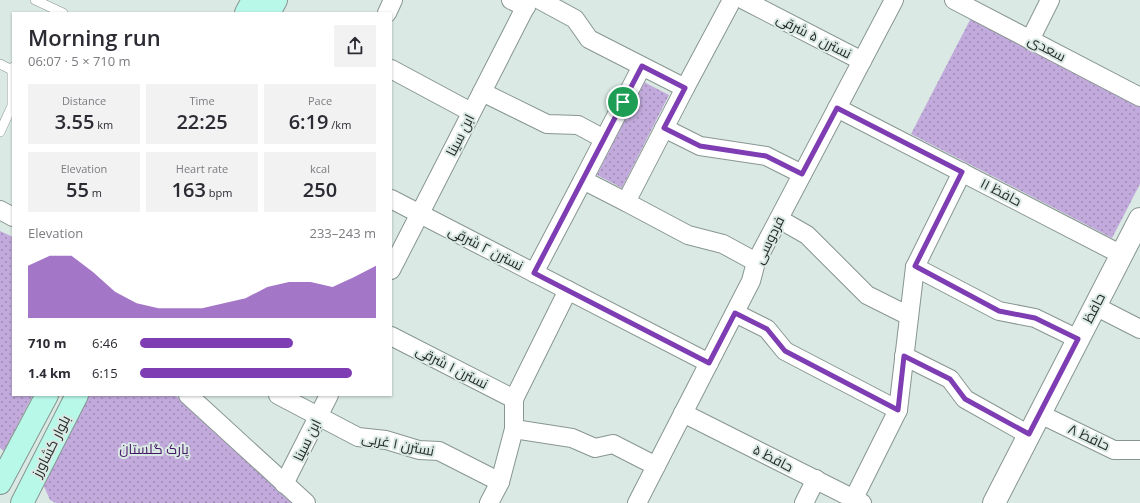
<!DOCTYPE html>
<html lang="en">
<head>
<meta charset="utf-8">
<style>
	body { margin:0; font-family:"Open Sans",Cairo,sans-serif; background:#f2f2f3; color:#2b2b33; height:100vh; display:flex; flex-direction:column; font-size:15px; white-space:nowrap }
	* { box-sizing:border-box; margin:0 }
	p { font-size:13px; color:#7c7c81 }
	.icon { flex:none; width:22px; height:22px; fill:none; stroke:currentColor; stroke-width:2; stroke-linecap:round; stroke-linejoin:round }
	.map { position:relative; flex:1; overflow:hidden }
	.panel { position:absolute; left:12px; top:12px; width:380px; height:384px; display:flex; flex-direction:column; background:#fff; border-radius:0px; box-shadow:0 1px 3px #0004 }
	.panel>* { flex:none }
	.pin { position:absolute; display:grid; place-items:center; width:34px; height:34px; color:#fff; margin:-17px; border:2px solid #fff; border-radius:50%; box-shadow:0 1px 4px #0007 }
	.round { display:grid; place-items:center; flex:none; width:42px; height:42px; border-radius:0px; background:#f2f2f3 }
	.headline { display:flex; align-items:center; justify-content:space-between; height:68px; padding:0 16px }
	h1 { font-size:22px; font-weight:600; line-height:30px }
	.metrics { display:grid; grid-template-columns:repeat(3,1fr); gap:6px; height:68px; padding:4px 16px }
	.metrics div { display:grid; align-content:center; border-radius:0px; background:#f2f2f3; text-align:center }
	.metrics b { font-size:20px; font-weight:600 }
	.metrics small { font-size:11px; font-weight:400 }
	.metrics p { font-size:11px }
	.chart { height:112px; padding:8px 16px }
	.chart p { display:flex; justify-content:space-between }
	.chart svg { width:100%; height:72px; margin-top:4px; fill:#7e3db2; opacity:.7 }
	ul { padding:0 16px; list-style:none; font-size:13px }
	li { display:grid; grid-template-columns:64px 48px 1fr; align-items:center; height:30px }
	li i { height:10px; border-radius:5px; background:#7e3db2 }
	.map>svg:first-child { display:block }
	.grass { fill:url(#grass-dots) }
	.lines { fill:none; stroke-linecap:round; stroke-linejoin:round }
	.service-casing { stroke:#889690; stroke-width:10 }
	.minor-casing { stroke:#889690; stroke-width:20 }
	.tertiary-casing { stroke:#889690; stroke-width:24 }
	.secondary-casing { stroke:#889690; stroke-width:24 }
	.service { stroke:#fff; stroke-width:9 }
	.minor { stroke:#fff; stroke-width:18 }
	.tertiary { stroke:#fff; stroke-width:22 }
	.secondary { stroke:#b8f8e9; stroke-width:22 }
	.route-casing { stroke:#fff; stroke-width:8 }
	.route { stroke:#7e3db2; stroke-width:5 }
	.labels { text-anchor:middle; stroke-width:4; stroke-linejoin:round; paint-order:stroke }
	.street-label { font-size:14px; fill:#262c2a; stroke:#dae9e3 }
	.park-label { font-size:14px; fill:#431566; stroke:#dae9e3 }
</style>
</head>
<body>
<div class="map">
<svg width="1140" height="503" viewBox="0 0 1140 503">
	<defs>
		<pattern id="grass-dots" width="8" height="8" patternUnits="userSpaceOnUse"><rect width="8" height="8" fill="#c2abdc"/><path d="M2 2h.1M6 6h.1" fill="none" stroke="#9d8bb3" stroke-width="1.8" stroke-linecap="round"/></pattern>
	</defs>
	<rect width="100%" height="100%" fill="#dae9e3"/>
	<g class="grass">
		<polygon points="971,18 1140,105 1140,184 1112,238 911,134"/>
		<polygon points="644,82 669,95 622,188 597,175"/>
		<polygon points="0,231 13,237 13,395 33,395 4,451 0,448"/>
		<polygon points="88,395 175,395 295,503 56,503 50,500 43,484"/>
	</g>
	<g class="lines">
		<defs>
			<g id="service">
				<polyline points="35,0 63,13"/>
				<polyline points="0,64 12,70"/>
				<polyline points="0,132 12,106 12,70 13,67"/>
			</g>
			<g id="minor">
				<polyline points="511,0 526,7"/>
				<polyline points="540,0 575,19 589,39 685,88 626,202 583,180 642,66"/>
				<polyline points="744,0 862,61"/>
				<polyline points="954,0 1140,97"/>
				<polyline points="387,13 393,0"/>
				<polyline points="1030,40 1050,0"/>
				<polyline points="391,69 471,112"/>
				<polyline points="685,88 732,0"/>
				<polyline points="482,92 547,124 578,125 604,139"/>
				<polyline points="837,108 1122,255"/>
				<polyline points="664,128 700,146 766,156 802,174"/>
				<polyline points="391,199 709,363"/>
				<polyline points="626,202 688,235 723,244 756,262"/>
				<polyline points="0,210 13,217"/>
				<polyline points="779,219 807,235 867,295 909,316"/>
				<polyline points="915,267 999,311 1035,318 1078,339"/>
				<polyline points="391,270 529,0"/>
				<polyline points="534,273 583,180"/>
				<polyline points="1095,306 1140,329"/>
				<polyline points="735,313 767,329 785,351 898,410"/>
				<polyline points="391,336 514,399"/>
				<polyline points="904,356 950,379 965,399 1029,435"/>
				<polyline points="188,395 306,503"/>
				<polyline points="278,395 358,437 386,440 419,450 439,451 500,482"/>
				<polyline points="683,413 862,503"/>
				<polyline points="1040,414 1114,450 1140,450"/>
				<polyline points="514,429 572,438 595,448 613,444 656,466"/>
				<polyline points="284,484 329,395"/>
				<polyline points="854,498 898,410 915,267 962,172"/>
				<polyline points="489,503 500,482 514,429 514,399 568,290"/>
				<polyline points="637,503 751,281 756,262 894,0"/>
				<polyline points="804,503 816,479"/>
			</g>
			<polyline id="tertiary" points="994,503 1140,219"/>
			<g id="secondary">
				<polyline points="246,13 253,0"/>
				<polyline points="269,13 276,0"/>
				<polyline points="0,483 47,395"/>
				<polyline points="22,503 77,395"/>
			</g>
		</defs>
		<use href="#service" class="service-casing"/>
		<use href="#minor" class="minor-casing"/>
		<use href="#tertiary" class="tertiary-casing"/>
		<use href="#secondary" class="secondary-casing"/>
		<use href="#service" class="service"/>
		<use href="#minor" class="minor"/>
		<use href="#tertiary" class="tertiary"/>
		<use href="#secondary" class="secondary"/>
	</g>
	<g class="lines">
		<defs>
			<polygon id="route" points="642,66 685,88 664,128 700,146 766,156 802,174 837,108 962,172 915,266 999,311 1035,318 1078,339 1029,434 965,399 950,379 904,356 898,410 785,351 767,329 735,313 709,363 534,273"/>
		</defs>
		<use href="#route" class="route-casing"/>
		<use href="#route" class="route"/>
	</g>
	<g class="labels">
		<g class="street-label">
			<text transform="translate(814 36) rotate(27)" y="5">نسترن ۵ شرقی</text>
			<text transform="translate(1047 48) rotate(28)" y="5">سعدی</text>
			<text transform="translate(460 135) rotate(-63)" y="5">ابن سینا</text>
			<text transform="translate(1001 192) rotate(27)" y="5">حافظ ۱۱</text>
			<text transform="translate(769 240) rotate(-64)" y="5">فردوسی</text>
			<text transform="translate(486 248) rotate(27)" y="5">نسترن ۲ شرقی</text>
			<text transform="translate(1094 308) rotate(-63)" y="5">حافظ</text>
			<text transform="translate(452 367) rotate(27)" y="5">نسترن ۱ شرقی</text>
			<text transform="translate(1089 437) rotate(25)" y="5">حافظ ۸</text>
			<text transform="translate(307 440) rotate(-64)" y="5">ابن سینا</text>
			<text transform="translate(398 444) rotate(11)" y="5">نسترن ۱ غربی</text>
			<text transform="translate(51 446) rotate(-63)" y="5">بلوار کشاورز</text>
			<text transform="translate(773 458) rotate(27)" y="5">حافظ ۵</text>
		</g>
		<g class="park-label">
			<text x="154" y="454">پارک گلستان</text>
		</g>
	</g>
</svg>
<div class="pin" style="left:623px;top:102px;background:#1e9e55"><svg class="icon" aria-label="arrive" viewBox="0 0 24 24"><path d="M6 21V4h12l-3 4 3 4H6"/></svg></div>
<section class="panel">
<div class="headline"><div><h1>Morning run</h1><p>06:07 · 5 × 710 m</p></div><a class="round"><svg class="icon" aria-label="share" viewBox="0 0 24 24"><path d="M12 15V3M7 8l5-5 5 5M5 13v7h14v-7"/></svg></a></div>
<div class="metrics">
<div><p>Distance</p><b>3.55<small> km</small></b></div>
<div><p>Time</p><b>22:25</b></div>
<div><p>Pace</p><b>6:19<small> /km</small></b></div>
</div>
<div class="metrics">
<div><p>Elevation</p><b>55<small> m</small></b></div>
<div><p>Heart rate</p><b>163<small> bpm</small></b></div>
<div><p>kcal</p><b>250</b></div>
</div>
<div class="chart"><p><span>Elevation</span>233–243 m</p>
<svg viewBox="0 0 160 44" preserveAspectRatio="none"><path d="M0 44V12L10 6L20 6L30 16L40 28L50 35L60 38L70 38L80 38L90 35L100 32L110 25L120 22L130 22L140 25L150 19L160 12V44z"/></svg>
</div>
<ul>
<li><b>710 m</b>6:46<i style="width:65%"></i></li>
<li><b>1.4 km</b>6:15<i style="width:90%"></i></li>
</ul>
</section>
</div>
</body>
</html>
